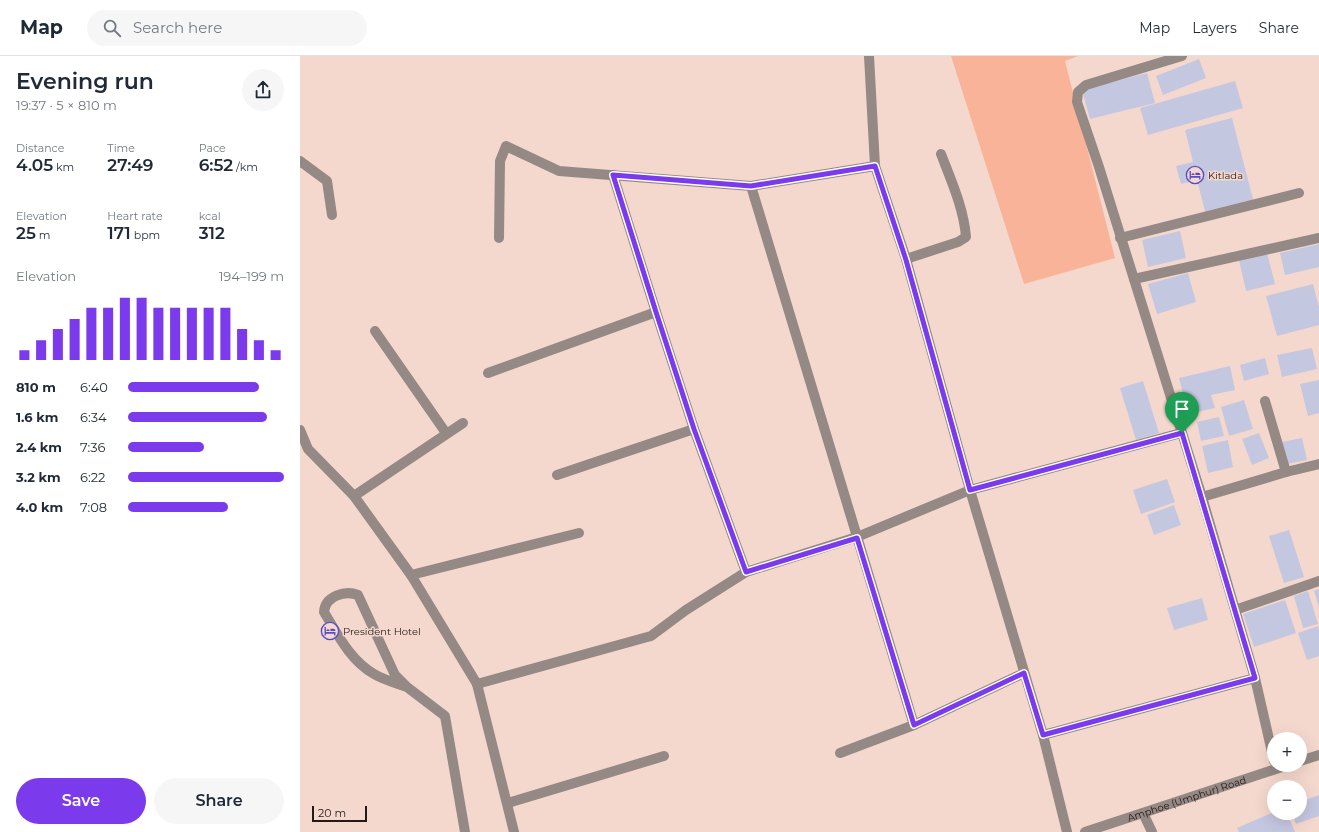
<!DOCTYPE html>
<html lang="en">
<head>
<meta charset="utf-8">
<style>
	body { margin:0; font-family:Montserrat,sans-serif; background:#f6f6f7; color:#1f2937; height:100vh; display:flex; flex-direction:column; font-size:15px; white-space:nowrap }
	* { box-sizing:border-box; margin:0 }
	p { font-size:13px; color:#747a83 }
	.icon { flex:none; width:22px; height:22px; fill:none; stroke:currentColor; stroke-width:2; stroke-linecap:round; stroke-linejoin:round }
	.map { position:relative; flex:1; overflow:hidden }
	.details { display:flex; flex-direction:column; background:#fff; width:300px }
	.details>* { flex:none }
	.tools { position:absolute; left:967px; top:676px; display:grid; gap:8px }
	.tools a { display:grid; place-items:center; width:40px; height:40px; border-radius:50%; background:#fff; box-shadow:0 4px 16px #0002; font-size:20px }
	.scale { position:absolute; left:12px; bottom:10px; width:55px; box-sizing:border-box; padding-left:4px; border:2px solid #231915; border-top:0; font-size:11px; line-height:14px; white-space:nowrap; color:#231915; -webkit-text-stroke:3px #f5d8cd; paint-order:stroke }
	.pin { position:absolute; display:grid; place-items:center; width:34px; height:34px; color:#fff; margin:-41px -17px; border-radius:50% 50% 50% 0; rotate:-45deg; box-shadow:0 0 4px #0007 }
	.pin .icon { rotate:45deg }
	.round { display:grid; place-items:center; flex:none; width:42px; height:42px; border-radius:21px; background:#f6f6f7 }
	.headline { display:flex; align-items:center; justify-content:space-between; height:68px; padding:0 16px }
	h1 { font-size:22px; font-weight:600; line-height:30px }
	.stats { display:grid; grid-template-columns:repeat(3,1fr); gap:6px; height:68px; padding:4px 16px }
	.stats div { display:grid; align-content:center }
	.stats b { font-size:17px; font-weight:600 }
	.stats small { font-size:11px; font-weight:400 }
	.stats p { font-size:11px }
	.chart { height:112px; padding:8px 16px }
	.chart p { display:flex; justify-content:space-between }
	.chart svg { width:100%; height:72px; margin-top:4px; stroke:#7c3aed; stroke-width:6 }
	.action { display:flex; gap:8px; margin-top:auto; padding:8px 16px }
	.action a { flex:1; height:46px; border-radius:24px; background:#7c3aed; color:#fff; font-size:16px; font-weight:600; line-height:46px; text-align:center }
	.action a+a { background:#f6f6f7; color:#1f2937 }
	ul { padding:0 16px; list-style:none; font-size:13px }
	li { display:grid; grid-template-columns:64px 48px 1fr; align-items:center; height:30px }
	li i { height:10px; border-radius:5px; background:#7c3aed }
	header { display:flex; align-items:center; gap:24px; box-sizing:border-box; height:56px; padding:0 20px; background:#fff; border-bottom:1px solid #e0e1e3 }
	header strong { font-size:19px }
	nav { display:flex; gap:22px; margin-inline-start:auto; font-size:14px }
	.search { width:280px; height:36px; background:#f6f6f7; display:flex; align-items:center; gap:10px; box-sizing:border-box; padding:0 14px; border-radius:22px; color:#747a83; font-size:15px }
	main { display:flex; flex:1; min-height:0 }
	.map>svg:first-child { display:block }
	.green { fill:#f9b398 }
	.building { fill:#c4c7e0 }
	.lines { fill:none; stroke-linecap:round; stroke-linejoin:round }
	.minor { stroke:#958985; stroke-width:10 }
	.route-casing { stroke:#fff; stroke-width:8 }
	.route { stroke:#7c3aed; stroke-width:5 }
	.labels { text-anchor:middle; stroke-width:3; stroke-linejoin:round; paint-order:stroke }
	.poi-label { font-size:10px; fill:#231915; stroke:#f5d8cd; text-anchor:start }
	.street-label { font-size:10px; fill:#231915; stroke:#f5d8cd }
</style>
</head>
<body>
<header>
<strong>Map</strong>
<div class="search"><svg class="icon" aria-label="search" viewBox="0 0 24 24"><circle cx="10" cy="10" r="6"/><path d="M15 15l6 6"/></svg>Search here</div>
<nav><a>Map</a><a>Layers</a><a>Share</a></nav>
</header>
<main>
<section class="details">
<div class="headline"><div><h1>Evening run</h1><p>19:37 · 5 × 810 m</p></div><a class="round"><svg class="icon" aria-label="share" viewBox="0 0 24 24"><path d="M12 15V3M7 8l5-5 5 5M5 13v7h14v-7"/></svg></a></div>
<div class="stats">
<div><p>Distance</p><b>4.05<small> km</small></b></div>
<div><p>Time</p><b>27:49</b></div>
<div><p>Pace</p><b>6:52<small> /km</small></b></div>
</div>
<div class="stats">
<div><p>Elevation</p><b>25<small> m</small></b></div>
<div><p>Heart rate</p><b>171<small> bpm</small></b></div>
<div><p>kcal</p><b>312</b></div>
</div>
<div class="chart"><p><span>Elevation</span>194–199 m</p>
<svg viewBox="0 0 160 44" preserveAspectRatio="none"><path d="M5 44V38M15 44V32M25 44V25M35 44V19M45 44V12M55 44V12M65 44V6M75 44V6M85 44V12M95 44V12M105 44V12M115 44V12M125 44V12M135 44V25M145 44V32M155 44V38"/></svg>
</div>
<ul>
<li><b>810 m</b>6:40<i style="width:84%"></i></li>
<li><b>1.6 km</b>6:34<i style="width:89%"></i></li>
<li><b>2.4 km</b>7:36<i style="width:49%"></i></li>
<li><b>3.2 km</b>6:22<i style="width:100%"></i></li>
<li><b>4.0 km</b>7:08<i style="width:64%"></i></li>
</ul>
<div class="action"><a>Save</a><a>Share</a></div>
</section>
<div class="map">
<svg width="1019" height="776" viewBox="0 0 1019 776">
	<rect width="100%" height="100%" fill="#f5d8cd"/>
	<polygon class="green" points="651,0 778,0 765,5 815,202 724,228"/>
	<g class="building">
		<polygon points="899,3 906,22 863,39 856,20"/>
		<polygon points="847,17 855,47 790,63 782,34"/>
		<polygon points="935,25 943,52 848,79 840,52"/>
		<polygon points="932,62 954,147 906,159 897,124 881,128 876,110 893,106 885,74"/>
		<polygon points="880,175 886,202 848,211 842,184"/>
		<polygon points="1019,188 1019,211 985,219 980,197"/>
		<polygon points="967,197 975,228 946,235 939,204"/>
		<polygon points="888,217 896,246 857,258 848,228"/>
		<polygon points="1013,228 1019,251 1019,269 977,280 966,240"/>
		<polygon points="1012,292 1017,313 982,321 977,299"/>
		<polygon points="965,302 969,318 944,325 940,309"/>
		<polygon points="930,310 935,334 911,339 915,352 888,358 879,322"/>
		<polygon points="1019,324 1019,357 1008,360 1000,328"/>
		<polygon points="843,325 859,377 836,384 820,332"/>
		<polygon points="944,344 953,373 929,380 921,351"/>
		<polygon points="919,361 924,380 901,385 897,366"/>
		<polygon points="959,377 969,402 952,409 942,383"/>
		<polygon points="1002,382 1007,404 987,408 982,386"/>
		<polygon points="928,384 933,411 908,417 902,390"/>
		<polygon points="867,423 875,446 841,458 833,434"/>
		<polygon points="874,449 881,469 854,479 847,459"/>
		<polygon points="989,474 1004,521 984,527 969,480"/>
		<polygon points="1019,533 1019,551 1014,535"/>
		<polygon points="1008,535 1018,568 1003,572 994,540"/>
		<polygon points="902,542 908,564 874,574 867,552"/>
		<polygon points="985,544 996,577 954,591 943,558"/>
		<polygon points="1018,570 1019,574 1019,600 1007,604 998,577"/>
		<polygon points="1019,739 1019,760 996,768 992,757 1000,757 1000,746"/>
		<polygon points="974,756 987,757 995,776 939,776 937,772"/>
	</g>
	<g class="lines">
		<g class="minor">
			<polyline points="569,0 575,110 606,203 670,434 743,679 767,776"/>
			<polyline points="882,0 786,29 778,36 777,46 799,111 902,441"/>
			<polyline points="0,105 27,125 32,159"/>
			<polyline points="575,110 451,130 614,669 724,617"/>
			<polyline points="313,119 356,256"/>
			<polyline points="199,182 200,105 206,90 259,115 451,130"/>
			<polyline points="820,182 999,137"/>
			<path d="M606 203 658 186 666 181C664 153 651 124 641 98"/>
			<polyline points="834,223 1019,182"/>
			<polyline points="75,275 146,377"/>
			<polyline points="188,317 356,256 394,373"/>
			<polyline points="965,345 986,416"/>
			<polyline points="0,374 8,393 54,440"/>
			<polyline points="257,419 394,373 446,516"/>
			<polyline points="111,519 54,440 163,367"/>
			<polyline points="935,554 1019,525"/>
			<polyline points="177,628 111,519 279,477"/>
			<path d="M107 631C96 627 84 624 74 618 50 604 38 579 24 556 25 540 45 534 58 539L95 619 107 631 145 660 165 776"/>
			<polyline points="743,679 955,622"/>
			<polyline points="540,697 614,669"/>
			<polyline points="974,705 955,622 902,441 986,416 1019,408"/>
			<polyline points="1000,705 1019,699"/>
			<polyline points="208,747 364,700"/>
			<polyline points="843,757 852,776"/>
			<polyline points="214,776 177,628 351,580 386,554 446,516 557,481 670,434 881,377"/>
			<path id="s1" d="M785 776 988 709"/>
		</g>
	</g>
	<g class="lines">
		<defs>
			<polygon id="route" points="575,110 606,204 670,434 882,377 955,622 743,679 724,617 614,669 557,482 446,516 394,373 356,256 313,119 451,130"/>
		</defs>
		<use href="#route" class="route-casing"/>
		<use href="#route" class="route"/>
	</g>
	<defs>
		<symbol id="hotel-ring" viewBox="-11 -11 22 22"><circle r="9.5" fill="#f5d8cd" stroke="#574dc5" stroke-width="1.5"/><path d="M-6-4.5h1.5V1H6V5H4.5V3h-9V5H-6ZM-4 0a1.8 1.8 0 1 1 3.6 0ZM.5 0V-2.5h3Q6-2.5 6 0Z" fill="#574dc5"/></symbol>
	</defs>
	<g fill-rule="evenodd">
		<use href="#hotel-ring" x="885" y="109" width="20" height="20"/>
		<use href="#hotel-ring" x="20" y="565" width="20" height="20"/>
	</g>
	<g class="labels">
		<g class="poi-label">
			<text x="908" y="123">Kitlada</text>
			<text x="43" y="579">President Hotel</text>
		</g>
		<g class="street-label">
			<text dy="4" stroke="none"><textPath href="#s1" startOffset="107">Amphoe (Umphur) Road</textPath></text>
		</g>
	</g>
</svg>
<div class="tools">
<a>+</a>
<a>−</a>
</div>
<div class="scale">20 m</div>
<div class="pin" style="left:882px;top:377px;background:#1e9e55"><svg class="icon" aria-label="arrive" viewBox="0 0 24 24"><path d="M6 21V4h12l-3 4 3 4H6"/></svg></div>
</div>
</main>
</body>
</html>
